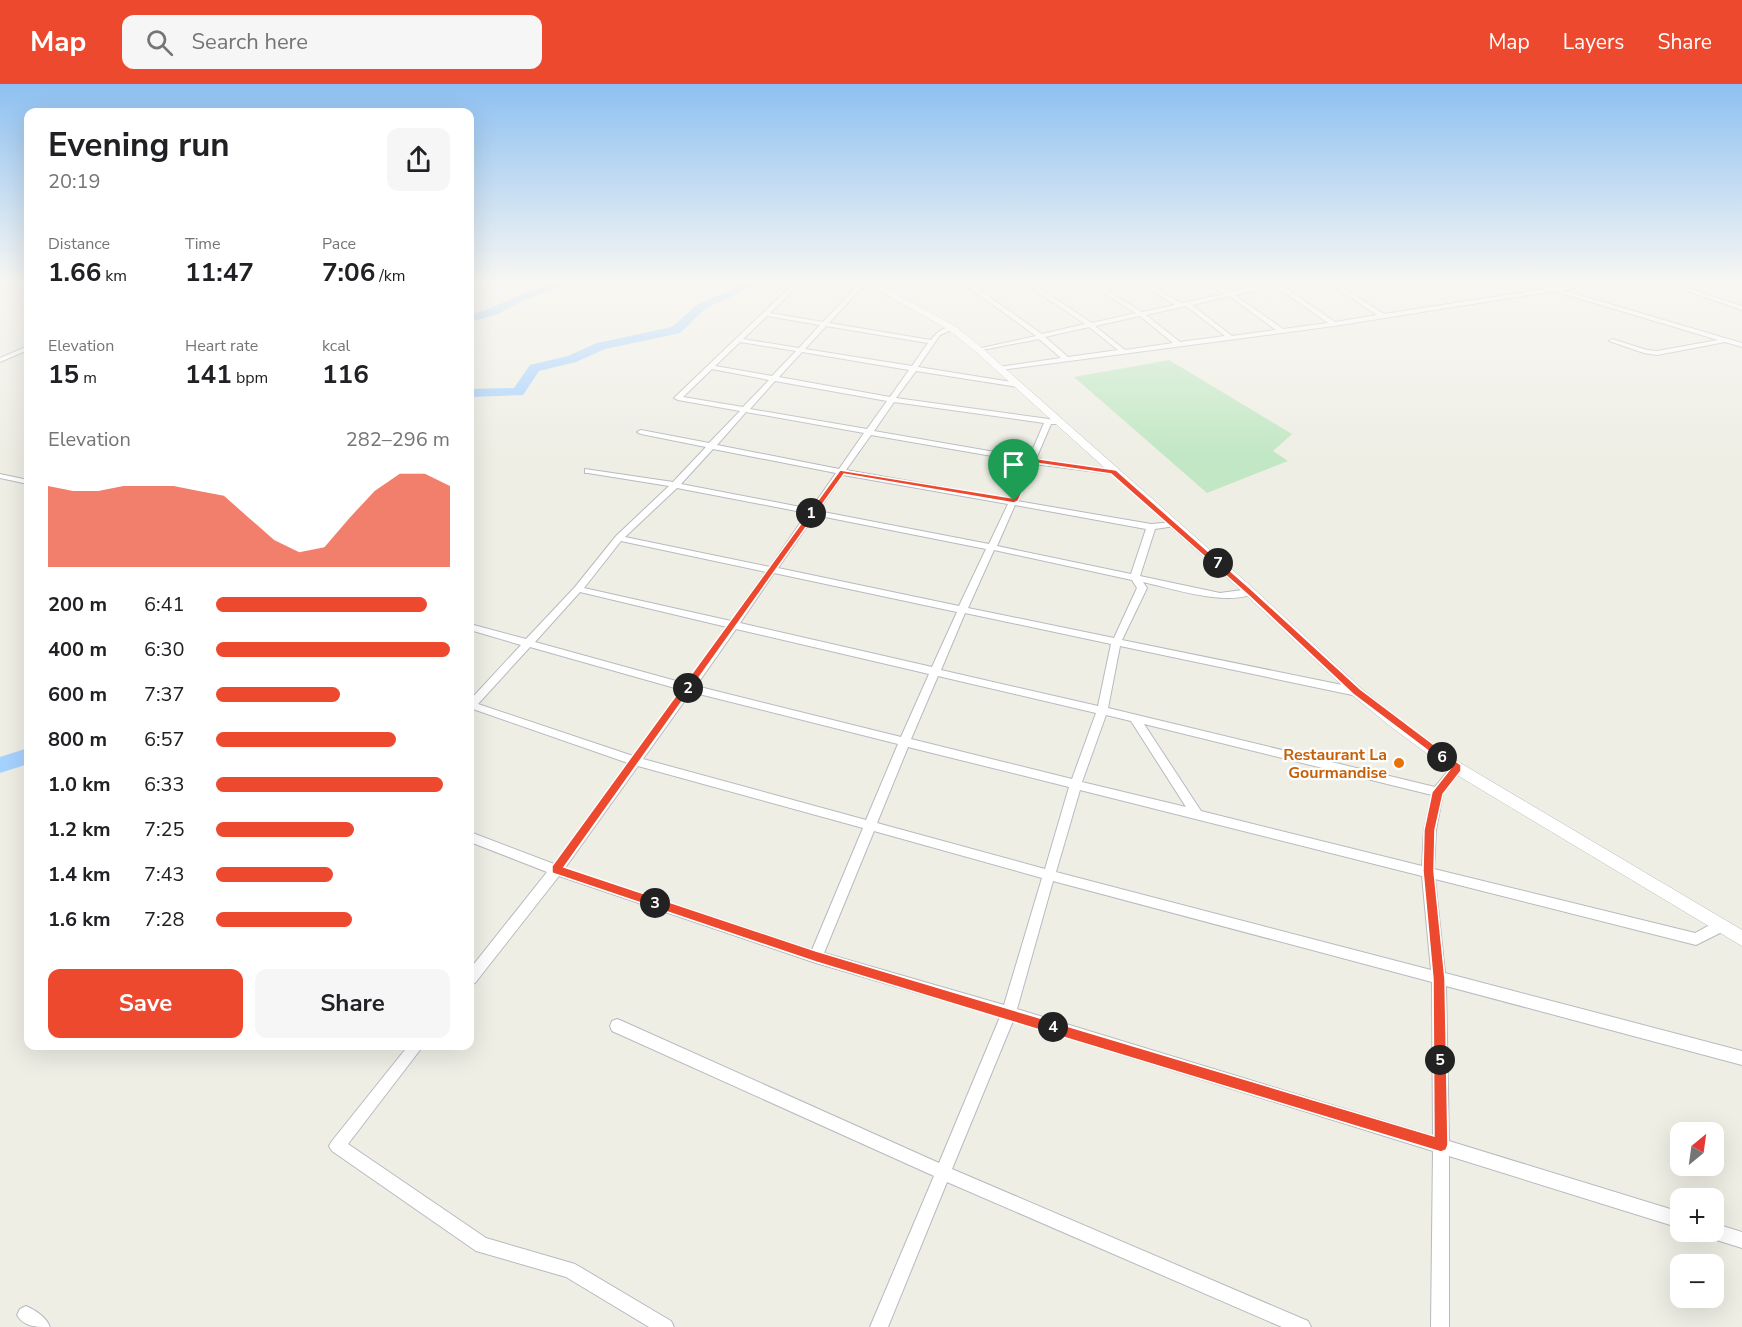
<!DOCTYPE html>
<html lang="en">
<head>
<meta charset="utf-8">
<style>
	body { margin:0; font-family:"Nunito Sans",sans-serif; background:#f6f6f6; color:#202124; height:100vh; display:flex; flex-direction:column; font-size:22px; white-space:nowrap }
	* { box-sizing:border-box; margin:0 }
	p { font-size:20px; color:#757577 }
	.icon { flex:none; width:33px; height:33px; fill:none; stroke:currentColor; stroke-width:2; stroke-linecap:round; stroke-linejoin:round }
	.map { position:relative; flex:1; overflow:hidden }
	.drawer { position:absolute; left:24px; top:24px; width:450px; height:942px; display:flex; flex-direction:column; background:#fff; border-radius:12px; box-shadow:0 6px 24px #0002 }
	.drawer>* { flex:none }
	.needle { width:39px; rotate:29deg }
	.buttons { position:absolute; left:1670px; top:1038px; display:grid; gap:12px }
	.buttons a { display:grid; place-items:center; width:54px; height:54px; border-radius:12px; background:#fff; box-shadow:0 6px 24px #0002; font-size:30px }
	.pin { position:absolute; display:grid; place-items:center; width:51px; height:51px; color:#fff; margin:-62px -26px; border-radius:50% 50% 50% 0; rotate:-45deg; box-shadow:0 0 6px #0007 }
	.pin .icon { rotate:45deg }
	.km { position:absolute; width:30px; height:30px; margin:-15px; border-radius:50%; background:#222; color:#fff; font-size:16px; line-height:30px; text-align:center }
	.round { display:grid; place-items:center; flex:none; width:63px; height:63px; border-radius:12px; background:#f6f6f6 }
	.head { display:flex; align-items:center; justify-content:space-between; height:102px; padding:0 24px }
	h1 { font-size:33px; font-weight:700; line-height:45px }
	.stats { display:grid; grid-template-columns:repeat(3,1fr); gap:9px; height:102px; padding:6px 24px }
	.stats div { display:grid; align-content:center }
	.stats b { font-size:26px; font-weight:700 }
	.stats small { font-size:16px; font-weight:400 }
	.stats p { font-size:16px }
	.chart { height:168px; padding:12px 24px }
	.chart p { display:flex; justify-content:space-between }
	.chart svg { width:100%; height:108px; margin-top:6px; fill:#ed492e; opacity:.7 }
	.button { display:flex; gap:12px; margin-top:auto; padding:12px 24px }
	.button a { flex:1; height:69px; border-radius:12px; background:#ed492e; color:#fff; font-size:24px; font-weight:700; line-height:69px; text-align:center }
	.button a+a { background:#f6f6f6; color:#202124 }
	ul { padding:0 24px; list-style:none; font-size:20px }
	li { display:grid; grid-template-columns:96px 72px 1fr; align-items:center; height:45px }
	li i { height:15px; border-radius:8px; background:#ed492e }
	header { display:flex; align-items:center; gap:36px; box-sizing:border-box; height:84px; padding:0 30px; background:#ed492e; color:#fff }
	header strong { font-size:28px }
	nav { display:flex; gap:33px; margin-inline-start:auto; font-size:21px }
	.search { width:420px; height:54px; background:#f6f6f6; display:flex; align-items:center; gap:15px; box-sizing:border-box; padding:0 21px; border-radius:12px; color:#757577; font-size:22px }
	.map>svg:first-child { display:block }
	.green { fill:#c1e7c4 }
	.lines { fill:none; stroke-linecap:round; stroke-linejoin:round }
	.river { fill:#a6d2ff; fill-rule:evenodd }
	.street-casing { stroke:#b7babf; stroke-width:2 }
	.secondary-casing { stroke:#b8bbc1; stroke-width:1 }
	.highway-casing { stroke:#f5b900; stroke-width:2 }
	.street { fill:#fff; fill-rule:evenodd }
	.secondary { fill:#fff; fill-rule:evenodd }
	.highway { fill:#ffea8d; fill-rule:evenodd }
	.route { fill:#ed492e; stroke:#fff; stroke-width:1.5; fill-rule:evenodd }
	.food-dot { fill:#e8710a; stroke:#fff; stroke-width:2 }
	.labels { text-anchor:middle; stroke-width:4.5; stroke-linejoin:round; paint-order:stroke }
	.food-label { font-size:16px; font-weight:bold; fill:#c56008; stroke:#fff; text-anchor:end }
</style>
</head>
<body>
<header>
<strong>Map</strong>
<div class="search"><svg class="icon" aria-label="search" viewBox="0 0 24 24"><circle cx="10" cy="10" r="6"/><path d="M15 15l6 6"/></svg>Search here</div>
<nav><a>Map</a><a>Layers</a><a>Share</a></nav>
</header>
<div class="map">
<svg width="1742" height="1243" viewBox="0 0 1742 1243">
	<rect width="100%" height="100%" fill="#efeee5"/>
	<polygon class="green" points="1169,276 1292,350 1273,367 1288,377 1207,409 1074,293"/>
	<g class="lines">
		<g class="river">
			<path d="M550 200H566L524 216 498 230 470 238V231C497 223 522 209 550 200Z"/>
			<polygon points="744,200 759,200 706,224 680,249 605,265 576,278 539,287 523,311 470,313 470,305 514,304 530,281 568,272 597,259 672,243 698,220"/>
			<polygon points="28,664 28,680 0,689 0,673"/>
		</g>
		<defs>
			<g id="street">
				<path d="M793 200H800L770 229 823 238 856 203 865 200H875L860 205 829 239 931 256C936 248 945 242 954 243V245L940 251 918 283 1018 299 1021 301 1018 303 916 287 896 314 1056 336V340H1051L1036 375 1113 386 1117 388 1113 390 1034 380 1017 417 1151 440 1175 438V442L1155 445 1140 492 1220 509 1250 505 1255 508C1233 524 1169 504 1143 498L1147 504 1122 556 1357 604 1362 608 1357 612 1120 562 1108 624 1435 703 1453 681H1461L1463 684 1461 687 1443 709 1436 746 1434 785 1695 849C1704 845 1716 835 1726 838L1727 842 1726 846 1696 861 1435 795 1445 889 1742 967V981L1446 902 1449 1057 1680 1128V1144L1449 1072V1243H1431L1433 1067 1013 937 952 1085 1308 1237 1311 1243H1282L947 1098 888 1243H870L934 1092 612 947 610 942 612 937 617 935 622 937 939 1079 1000 933 816 879 559 792 475 899 470 901V885L547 788 470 758V748L554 780 628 679 470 624V616L521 561 470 546V540L526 555 575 503 616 452 669 402 588 389H585V385L673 398 706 363 641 350 637 348 641 346 709 359 740 327 678 316 674 314ZM767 232 820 241 799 264 743 255ZM826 242 928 259 912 282 805 265ZM740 258 796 267 772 292 715 282ZM802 268 909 286 890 313 779 293ZM712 285 769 296 743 323 683 313ZM775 297 887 317 867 345 750 325ZM894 318 1044 339 1029 374 874 347ZM746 328 864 349 839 385 717 361ZM871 351 1027 378 1010 415 846 386ZM713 365 836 389 811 425 681 400ZM843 391 1008 420 989 460 818 427ZM677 404 807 429 770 483 625 453ZM1015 421 1146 445 1131 490 997 462ZM815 431 986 465 959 522 778 484ZM621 457 766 488 731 537 584 504ZM994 466 1132 496 1137 504 1114 554 968 524ZM774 489 957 528 932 583 740 539ZM580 508 727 543 687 600 535 558ZM965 529 1111 560 1098 622 941 586ZM736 545 929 590 901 653 696 602ZM530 563 682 606 633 672 478 620ZM938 592 1096 629 1072 695 911 655ZM691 608 898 660 866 736 643 675ZM1106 631 1131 637 1186 723 1082 698ZM1144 640 1432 711 1424 746 1422 782 1201 727ZM908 663 1069 703 1045 785 877 739ZM638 682 863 744 812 866 565 784ZM1080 706 1422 792 1431 886 1056 788ZM874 747 1042 794 1004 921 824 869ZM1053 797 1432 898 1433 1052 1017 925Z"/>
				<path d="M964 200H971L1042 250 1085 240 1026 200H1033L1092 239 1136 229 1089 200H1096L1142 228 1175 221 1141 200H1148L1181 219 1225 210 1208 200H1216L1231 208 1267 200H1280L1335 238 1377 231 1330 200H1337L1384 230 1546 205 1534 200C1541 200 1547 203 1554 203 1563 204 1579 200 1590 200L1562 206 1742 259V263L1725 258 1657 271 1644 269 1609 257 1612 255 1647 266 1657 267 1718 256 1554 207 1334 242 1000 286 997 284 998 283 1061 274 1039 255 977 267V265L1036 252ZM1275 202 1328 239 1283 245 1235 211ZM1229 212 1276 246 1232 252 1192 221ZM1186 222 1225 252 1180 258 1146 231ZM1140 232 1173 259 1125 266 1095 242ZM1089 243 1118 266 1068 273 1045 253Z"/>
				<polygon points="1666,200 1675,200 1742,222 1742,226"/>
				<polygon points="28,262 28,266 0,278 0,274"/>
				<polygon points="0,390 28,396 28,400 0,394"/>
				<polygon points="408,962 423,962 348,1060 486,1154 575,1180 671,1237 674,1243 649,1243 566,1193 476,1167 332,1067 329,1062 332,1057"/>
				<polygon points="1713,1139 1742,1148 1742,1164 1707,1153 1705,1148 1713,1148"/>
				<path d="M26 1222C35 1226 46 1233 50 1243 36 1243 24 1243 17 1231L20 1225Z"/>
			</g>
			<polygon id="secondary" points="867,200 877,200 955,242 982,264 1254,505 1362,605 1400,636 1462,680 1742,846 1742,862 1452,688 1390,642 1352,611 1246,511 976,268 949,246"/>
			<polygon id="highway" points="0,200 22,200 0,205"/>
		</defs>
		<use href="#street" class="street-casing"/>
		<use href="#secondary" class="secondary-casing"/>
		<use href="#highway" class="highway-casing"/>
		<use href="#street" class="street"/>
		<use href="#secondary" class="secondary"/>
		<use href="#highway" class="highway"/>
	</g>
	<linearGradient id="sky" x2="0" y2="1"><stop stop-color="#8dc0f1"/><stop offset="0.53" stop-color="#f8f7f3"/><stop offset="1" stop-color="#f8f7f3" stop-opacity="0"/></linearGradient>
	<rect width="1742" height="374" fill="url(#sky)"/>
	<path class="route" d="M1032 374 1116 386 1253 507 1360 605 1461 681V687L1443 710 1435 746 1434 787 1445 895 1448 1061 1446 1066 1441 1068 816 878 552 789V782L840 386 1012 414 1028 377ZM1035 379 1111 390 1247 510 1353 610 1451 684 1432 708 1424 746 1423 787 1433 895 1434 1052 816 867 564 783 844 390 1014 419 1018 417Z"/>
	<circle class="food-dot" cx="1399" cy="679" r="6"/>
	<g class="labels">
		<g class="food-label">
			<text x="1387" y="676">Restaurant La<tspan x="1387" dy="18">Gourmandise</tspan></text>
		</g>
	</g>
</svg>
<div class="buttons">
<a><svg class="needle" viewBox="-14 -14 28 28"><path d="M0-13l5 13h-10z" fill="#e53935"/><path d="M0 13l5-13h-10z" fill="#757577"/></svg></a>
<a>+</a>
<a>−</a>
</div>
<div class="pin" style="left:1014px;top:417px;background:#1e9e55"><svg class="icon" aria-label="arrive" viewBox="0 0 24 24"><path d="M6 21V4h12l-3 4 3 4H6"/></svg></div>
<b class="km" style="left:811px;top:429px">1</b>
<b class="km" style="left:688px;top:604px">2</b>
<b class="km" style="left:655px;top:819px">3</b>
<b class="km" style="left:1053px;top:943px">4</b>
<b class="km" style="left:1440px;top:976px">5</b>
<b class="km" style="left:1442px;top:673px">6</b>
<b class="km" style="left:1218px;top:479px">7</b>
<section class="drawer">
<div class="head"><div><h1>Evening run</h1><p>20:19</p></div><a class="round"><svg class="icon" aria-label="share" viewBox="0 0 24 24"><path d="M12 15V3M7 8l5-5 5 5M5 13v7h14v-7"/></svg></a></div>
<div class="stats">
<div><p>Distance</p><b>1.66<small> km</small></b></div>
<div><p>Time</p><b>11:47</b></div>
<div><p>Pace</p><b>7:06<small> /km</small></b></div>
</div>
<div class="stats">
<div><p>Elevation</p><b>15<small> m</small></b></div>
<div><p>Heart rate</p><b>141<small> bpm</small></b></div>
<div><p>kcal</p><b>116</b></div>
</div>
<div class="chart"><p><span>Elevation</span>282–296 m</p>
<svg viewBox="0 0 160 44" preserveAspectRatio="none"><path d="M0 44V11L10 13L20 13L30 11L40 11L50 11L60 13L70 15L80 24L90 33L100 38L110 36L120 24L130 13L140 6L150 6L160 11V44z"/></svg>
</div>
<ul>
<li><b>200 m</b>6:41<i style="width:90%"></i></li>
<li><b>400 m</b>6:30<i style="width:100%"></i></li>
<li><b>600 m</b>7:37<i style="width:53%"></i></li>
<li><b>800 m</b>6:57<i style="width:77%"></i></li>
<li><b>1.0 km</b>6:33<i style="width:97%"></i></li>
<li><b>1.2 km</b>7:25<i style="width:59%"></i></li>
<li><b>1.4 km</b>7:43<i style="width:50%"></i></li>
<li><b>1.6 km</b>7:28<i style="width:58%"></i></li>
</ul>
<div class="button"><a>Save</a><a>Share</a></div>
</section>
</div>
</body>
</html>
